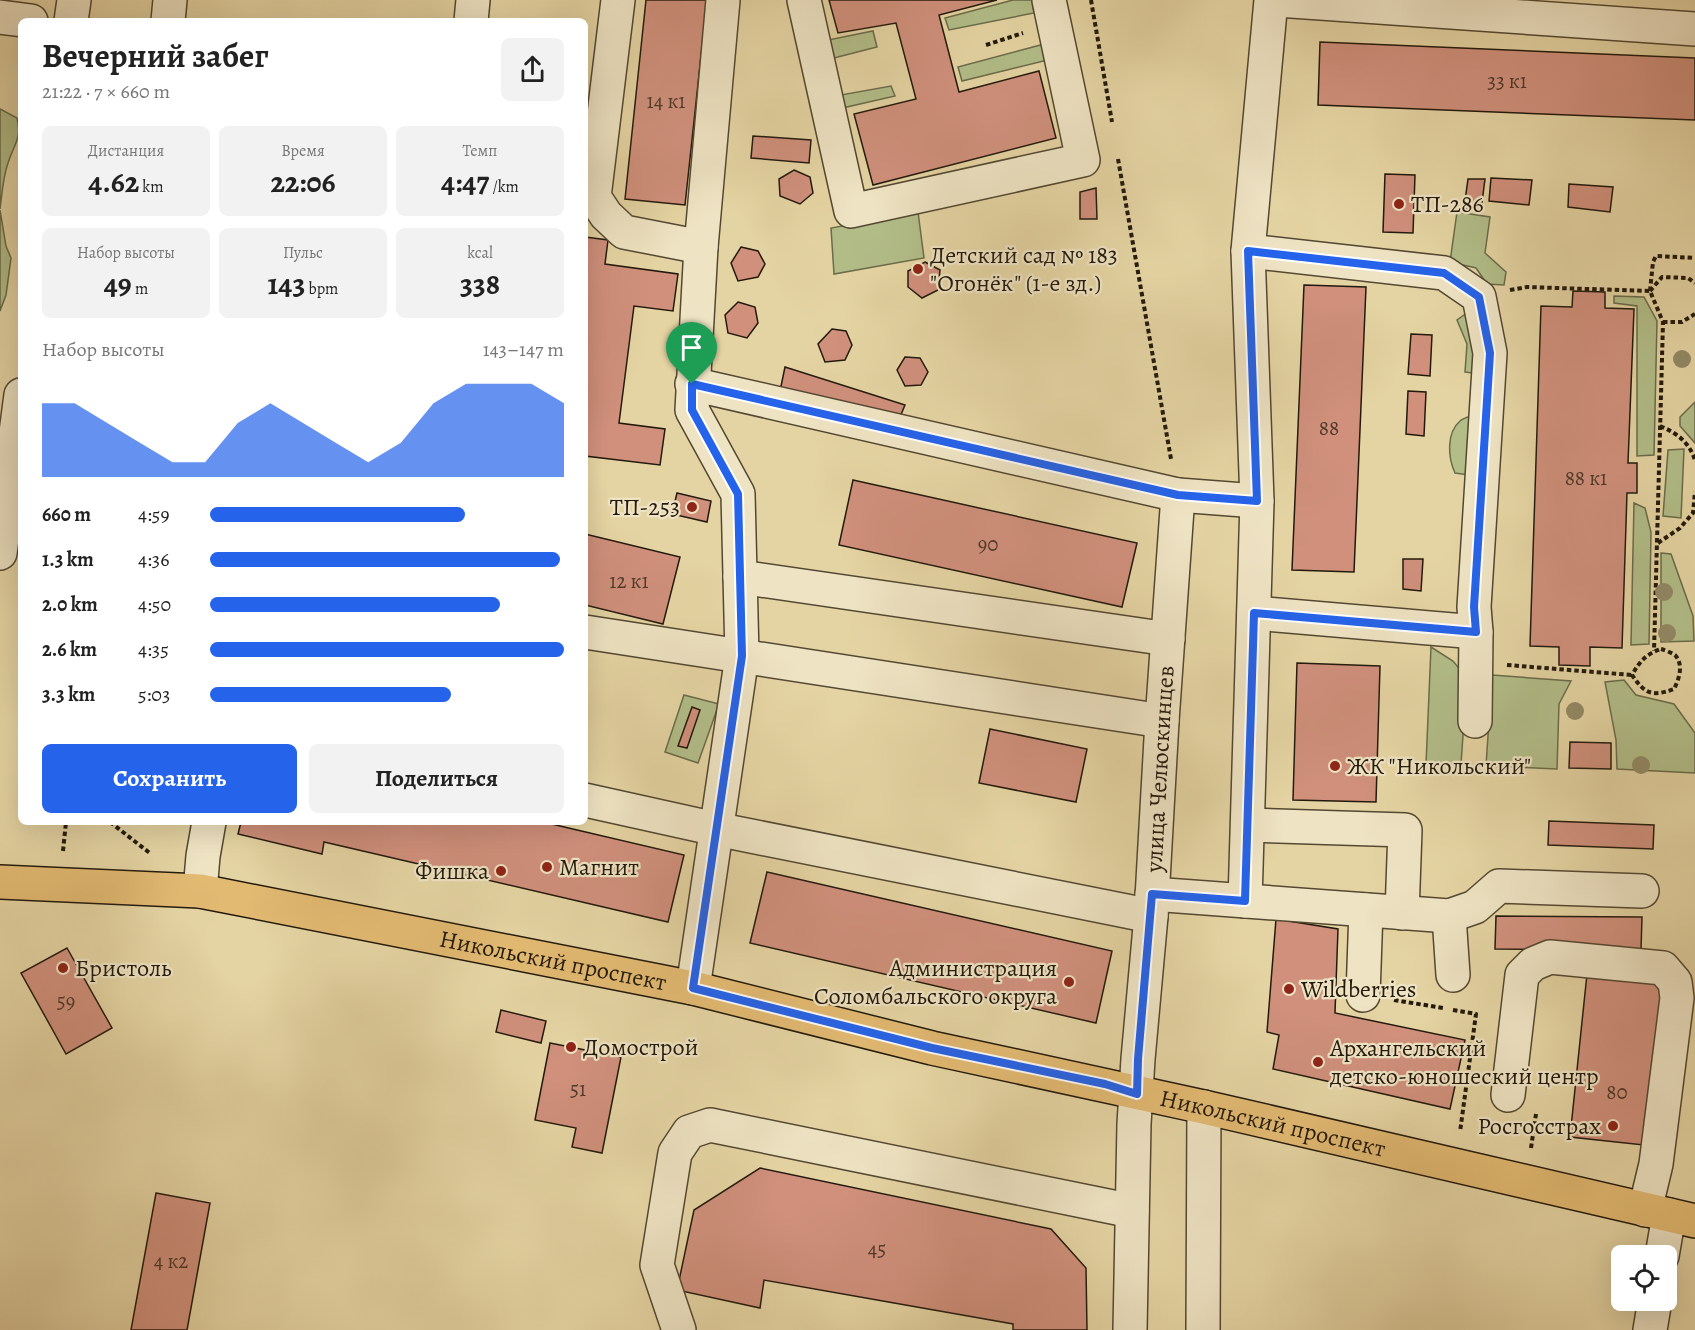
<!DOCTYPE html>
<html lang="ru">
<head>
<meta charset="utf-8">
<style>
	body { margin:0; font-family:Alegreya,serif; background:#f2f2f2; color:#222; height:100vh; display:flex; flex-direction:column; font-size:22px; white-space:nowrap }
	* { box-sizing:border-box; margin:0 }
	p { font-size:20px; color:#767676 }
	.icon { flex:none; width:33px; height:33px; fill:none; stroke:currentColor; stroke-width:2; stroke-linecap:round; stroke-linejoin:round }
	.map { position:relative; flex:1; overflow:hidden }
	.panel { position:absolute; left:18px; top:18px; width:570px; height:807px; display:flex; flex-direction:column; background:#fff; border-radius:9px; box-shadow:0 6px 24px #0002 }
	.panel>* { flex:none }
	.fabs { position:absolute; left:1611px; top:1245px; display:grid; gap:12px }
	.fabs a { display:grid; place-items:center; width:66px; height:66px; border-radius:9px; background:#fff; box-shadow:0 6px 24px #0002; font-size:30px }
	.pin { position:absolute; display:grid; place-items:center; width:51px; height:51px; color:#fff; margin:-62px -26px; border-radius:50% 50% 50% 0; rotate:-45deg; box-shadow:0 0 6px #0007 }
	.pin .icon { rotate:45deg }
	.round { display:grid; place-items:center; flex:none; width:63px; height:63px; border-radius:9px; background:#f2f2f2 }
	.headline { display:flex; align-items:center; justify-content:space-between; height:102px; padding:0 24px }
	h1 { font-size:33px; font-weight:600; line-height:45px }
	.figures { display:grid; grid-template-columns:repeat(3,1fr); gap:9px; height:102px; padding:6px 24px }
	.figures div { display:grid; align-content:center; border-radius:9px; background:#f2f2f2; text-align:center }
	.figures b { font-size:30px; font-weight:600 }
	.figures small { font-size:16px; font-weight:400 }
	.figures p { font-size:16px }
	.chart { height:168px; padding:12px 24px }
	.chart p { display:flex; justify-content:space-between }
	.chart svg { width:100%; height:108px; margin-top:6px; fill:#2563eb; opacity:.7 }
	.cta { display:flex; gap:12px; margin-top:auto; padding:12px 24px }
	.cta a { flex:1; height:69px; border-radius:9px; background:#2563eb; color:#fff; font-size:24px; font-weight:600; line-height:69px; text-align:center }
	.cta a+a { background:#f2f2f2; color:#222 }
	ul { padding:0 24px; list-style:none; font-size:20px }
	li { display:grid; grid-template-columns:96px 72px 1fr; align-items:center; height:45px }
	li i { height:15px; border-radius:8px; background:#2563eb }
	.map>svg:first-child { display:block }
	.green { fill:#b2bd88; stroke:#6a6c4a; stroke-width:1.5 }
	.building { fill:#d0907c; stroke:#231a0d; stroke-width:1.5 }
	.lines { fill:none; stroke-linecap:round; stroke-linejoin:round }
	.minor-casing { stroke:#544832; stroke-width:36 }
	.major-casing { stroke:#231a0d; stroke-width:36 }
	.path { stroke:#231a0d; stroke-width:4; stroke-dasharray:4.5 3; stroke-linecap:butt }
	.minor { stroke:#eee3c3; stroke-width:33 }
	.major { stroke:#e2ba72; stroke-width:33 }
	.tree { fill:#928965 }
	.route-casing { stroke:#fff; stroke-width:12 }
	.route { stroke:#2563eb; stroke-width:8 }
	.poi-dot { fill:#8f2418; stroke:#eee3c3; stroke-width:2 }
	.labels { text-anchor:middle; stroke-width:4.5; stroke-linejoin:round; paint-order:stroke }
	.number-label { font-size:21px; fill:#4e3829 }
	.poi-label { font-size:24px; fill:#231a0d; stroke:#eee3c3; text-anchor:start }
	.street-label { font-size:24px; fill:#231a0d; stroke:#eee3c3 }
</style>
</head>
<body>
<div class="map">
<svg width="1695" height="1330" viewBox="0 0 1695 1330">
	<rect width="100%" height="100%" fill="#e5d4a3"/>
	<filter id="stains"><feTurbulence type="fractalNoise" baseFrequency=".00333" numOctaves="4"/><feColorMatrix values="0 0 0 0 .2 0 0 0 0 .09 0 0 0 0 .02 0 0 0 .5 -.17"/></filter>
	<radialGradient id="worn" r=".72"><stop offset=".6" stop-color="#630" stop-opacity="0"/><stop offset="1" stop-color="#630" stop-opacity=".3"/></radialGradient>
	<g class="green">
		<polygon points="1013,0 1032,0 1034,13 949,30 945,18"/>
		<polygon points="873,31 877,47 826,60 823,41"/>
		<polygon points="1048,43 1052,59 962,81 958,67"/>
		<polygon points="891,86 895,96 838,109 835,96"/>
		<path d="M0 109 17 118C22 139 14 144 8 163 3 177 2 194 0 209Z"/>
		<polygon points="0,210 6,246 11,258 6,295 0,311"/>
		<polygon points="918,212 924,258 834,274 831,228"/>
		<polygon points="1457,212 1490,217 1485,253 1506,272 1504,285 1487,284 1476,268 1450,262"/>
		<polygon points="1614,296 1644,297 1657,321 1654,455 1637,456 1637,306 1614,303"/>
		<polygon points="1471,310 1480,374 1465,372 1467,344 1457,320"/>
		<polygon points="1695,402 1695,443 1680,426 1680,417"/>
		<path d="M1478 414 1476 476 1455 473C1448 458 1446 433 1460 421 1464 417 1473 416 1478 414Z"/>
		<polygon points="1684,449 1681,518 1663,516 1668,450"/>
		<polygon points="1634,503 1645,508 1651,532 1649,644 1631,645"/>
		<polygon points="1661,553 1671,554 1693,616 1694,641 1661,642"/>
		<polygon points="1431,647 1453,661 1467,678 1461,764 1426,764"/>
		<polygon points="1492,675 1571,681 1559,704 1557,769 1486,766"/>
		<polygon points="1624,680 1636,695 1674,704 1695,733 1695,773 1617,769 1616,740 1605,682"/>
		<polygon points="684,695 719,704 698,763 665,752"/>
	</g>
	<g class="building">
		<polygon points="646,0 707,0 685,205 625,199"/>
		<polygon points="829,0 997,0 939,15 959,92 1039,71 1056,138 873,185 854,114 916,99 896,23 838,33"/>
		<polygon points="1320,42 1695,58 1695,120 1318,105"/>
		<polygon points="753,136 811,140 809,163 751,158"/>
		<polygon points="794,170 810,177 813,193 800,204 780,196 779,179"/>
		<polygon points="1385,174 1415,175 1413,233 1383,232"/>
		<polygon points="1491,178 1532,180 1529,205 1489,201"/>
		<polygon points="1468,179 1485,179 1481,210 1464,208"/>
		<polygon points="1569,184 1613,187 1610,212 1568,207"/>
		<polygon points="1096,188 1097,219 1080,219 1080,192"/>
		<polygon points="585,237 608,240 605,264 678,274 673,311 634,306 619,423 665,429 660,465 585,456"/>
		<polygon points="741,247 758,251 765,264 758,277 738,281 731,263"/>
		<polygon points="925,262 940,270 938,290 922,298 908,287 908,271"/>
		<polygon points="1304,285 1366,287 1354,572 1292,570"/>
		<polygon points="1573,291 1605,292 1605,308 1634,309 1628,463 1637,463 1637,493 1627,493 1622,648 1590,647 1590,666 1559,665 1559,647 1530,646 1541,306 1572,307"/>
		<polygon points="738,302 755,307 758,323 747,338 728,333 725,315"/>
		<polygon points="832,329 846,331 852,345 845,360 825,362 818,344"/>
		<polygon points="1411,334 1432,335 1430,376 1408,374"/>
		<polygon points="905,357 920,358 928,372 921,385 905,386 897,370"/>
		<polygon points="785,367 905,405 897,424 780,391"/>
		<polygon points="1408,391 1426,392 1424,436 1406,434"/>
		<polygon points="853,480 1137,543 1122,607 839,545"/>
		<polygon points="677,493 711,501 707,522 672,514"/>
		<polygon points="585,534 680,557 663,624 585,605"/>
		<polygon points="1403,559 1423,559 1421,591 1403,589"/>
		<polygon points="1297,663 1380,666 1376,802 1293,800"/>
		<polygon points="692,707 700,710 687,748 678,746"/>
		<polygon points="990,729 1087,749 1076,802 979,783"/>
		<polygon points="1570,742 1611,743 1611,769 1569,768"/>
		<polygon points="1549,821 1654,825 1653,849 1548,845"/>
		<polygon points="241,822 543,822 684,855 668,922 324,842 322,854 238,834"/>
		<polygon points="767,872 1112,951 1096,1023 750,943"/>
		<polygon points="1496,916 1642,917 1641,950 1495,949"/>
		<polygon points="1276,919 1338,929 1335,1013 1465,1040 1450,1109 1273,1069 1279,1035 1267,1032"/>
		<polygon points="67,948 112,1028 66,1054 21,973"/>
		<polygon points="1587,974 1671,983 1653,1146 1570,1137"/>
		<polygon points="501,1010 546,1021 541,1043 496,1032"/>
		<polygon points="550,1043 621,1057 602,1153 572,1147 576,1128 535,1120"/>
		<polygon points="760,1168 1051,1229 1086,1268 1087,1330 1013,1330 1013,1324 764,1280 760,1308 677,1290 694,1210"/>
		<polygon points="156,1193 210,1203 187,1330 131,1330"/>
	</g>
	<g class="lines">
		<defs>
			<g id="minor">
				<polyline points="618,0 594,197 606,215 624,232 701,247 692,410 738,494 742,656 693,988"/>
				<polyline points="804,0 851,211 1083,160 1049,0"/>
				<polyline points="1277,0 1695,29"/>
				<polyline points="0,17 31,21"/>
				<polyline points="71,21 74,0"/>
				<polyline points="168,21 170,0"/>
				<polyline points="471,21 473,0"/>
				<polyline points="701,247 723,0"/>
				<polyline points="1248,251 1444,273 1479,297 1490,353 1474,607 1476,632 1254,613"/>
				<polyline points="692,384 1178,495 1257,501"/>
				<polyline points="0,553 21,395"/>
				<polyline points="740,577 1168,639"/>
				<polyline points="585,632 1162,721"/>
				<polyline points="1475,721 1476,632"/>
				<polyline points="585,800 716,829 1151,916"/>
				<polyline points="1248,825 1405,830 1402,913"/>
				<polyline points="200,891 203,856 209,822"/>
				<polyline points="1152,894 1449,916 1475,907 1499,886 1642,891"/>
				<polyline points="1245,901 1257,501 1248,251 1271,0"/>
				<polyline points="1449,916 1453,975"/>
				<polyline points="1363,995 1366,910"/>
				<polyline points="1508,1095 1522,975 1533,964 1550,957 1663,968 1675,982 1677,998 1656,1164 1645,1210"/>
				<polyline points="1662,1256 1669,1215"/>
				<polyline points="679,1330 657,1265 675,1153 689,1132 710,1125 1132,1211"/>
				<path id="s1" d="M1130 1330 1134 1124 1138 1059 1151 916 1162 721 1178 495"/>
				<polyline points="1203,1330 1204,1107"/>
				<polyline points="1650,1330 1655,1300"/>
			</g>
			<g id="major">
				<path id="s2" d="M0 882 200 891 693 988 932 1048 1204 1107 1695 1221"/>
			</g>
		</defs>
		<use href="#minor" class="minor-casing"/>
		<use href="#major" class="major-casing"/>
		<g class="path">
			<polyline points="1091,0 1112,122"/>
			<polyline points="986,45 1023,33"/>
			<polyline points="1118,159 1171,459"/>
			<polyline points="1510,290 1527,287 1650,291 1663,322 1654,651"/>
			<polyline points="1650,291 1653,262 1656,256 1695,258"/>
			<polyline points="1650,291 1662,277 1688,278 1695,283"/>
			<polyline points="1663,322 1682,322 1695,314"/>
			<path d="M1660 426C1677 433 1689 442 1695 460"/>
			<polyline points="1658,543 1680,528 1693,513 1695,492"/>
			<path d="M1661 649C1665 650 1672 653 1675 655 1684 665 1679 679 1674 689 1652 697 1645 694 1632 675 1640 661 1646 654 1661 649Z"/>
			<polyline points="1507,665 1632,675"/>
			<polyline points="110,822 151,854"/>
			<polyline points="63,851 66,822"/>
			<polyline points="1394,1000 1443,1008"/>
			<polyline points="1453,1010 1476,1014 1460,1132"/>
			<polyline points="1531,1148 1536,1114"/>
		</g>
		<use href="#minor" class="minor"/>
		<use href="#major" class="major"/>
	</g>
	<g class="tree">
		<circle cx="1682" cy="359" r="9"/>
		<circle cx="1664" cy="592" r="9"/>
		<circle cx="1667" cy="633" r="9"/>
		<circle cx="1575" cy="711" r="9"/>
		<circle cx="1641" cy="765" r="9"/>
	</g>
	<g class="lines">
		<defs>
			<polygon id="route" points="1248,251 1444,273 1479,297 1490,353 1474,607 1476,632 1254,613 1245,901 1152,894 1138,1059 1137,1094 1105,1084 932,1048 693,988 742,656 738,494 692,410 692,384 1178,495 1257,501"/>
		</defs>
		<use href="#route" class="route-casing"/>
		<use href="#route" class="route"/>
	</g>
	<g class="poi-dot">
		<circle cx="1399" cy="204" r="6"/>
		<circle cx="918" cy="269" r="6"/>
		<circle cx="692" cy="507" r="6"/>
		<circle cx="1335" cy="766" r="6"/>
		<circle cx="547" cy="867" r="6"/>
		<circle cx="501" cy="871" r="6"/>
		<circle cx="63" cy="968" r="6"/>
		<circle cx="1069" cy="982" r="6"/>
		<circle cx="1289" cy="989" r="6"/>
		<circle cx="571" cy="1047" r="6"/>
		<circle cx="1318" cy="1062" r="6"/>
		<circle cx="1613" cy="1126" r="6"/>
	</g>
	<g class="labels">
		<g class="number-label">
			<text x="1507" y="88">33 к1</text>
			<text x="666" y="108">14 к1</text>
			<text x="1329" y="435">88</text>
			<text x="1586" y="485">88 к1</text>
			<text x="988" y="551">90</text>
			<text x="629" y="588">12 к1</text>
			<text x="66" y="1008">59</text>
			<text x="578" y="1096">51</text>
			<text x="1617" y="1099">80</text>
			<text x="877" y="1256">45</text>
			<text x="171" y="1268">4 к2</text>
		</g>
		<g class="poi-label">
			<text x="1411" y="212">ТП-286</text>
			<text x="930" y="263">Детский сад № 183<tspan x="930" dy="28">"Огонёк" (1-е зд.)</tspan></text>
			<text x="680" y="515" text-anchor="end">ТП-253</text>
			<text x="1347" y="774">ЖК "Никольский"</text>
			<text x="559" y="875">Магнит</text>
			<text x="489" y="879" text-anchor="end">Фишка</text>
			<text x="75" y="976">Бристоль</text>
			<text x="1057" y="976" text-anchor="end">Администрация<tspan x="1057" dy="28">Соломбальского округа</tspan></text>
			<text x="1301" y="997">Wildberries</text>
			<text x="583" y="1055">Домострой</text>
			<text x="1330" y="1056">Архангельский<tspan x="1330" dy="28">детско-юношеский центр</tspan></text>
			<text x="1601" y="1134" text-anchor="end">Росгосстрах</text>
		</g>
		<g class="street-label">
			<text dy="8" stroke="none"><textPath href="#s1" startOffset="562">улица Челюскинцев</textPath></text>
			<text dy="8" stroke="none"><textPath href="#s2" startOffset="560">Никольский проспект</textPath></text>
			<text dy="8" stroke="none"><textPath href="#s2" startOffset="1298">Никольский проспект</textPath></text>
		</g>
	</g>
	<rect width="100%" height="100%" filter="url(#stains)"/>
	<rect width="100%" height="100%" fill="url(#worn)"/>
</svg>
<div class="fabs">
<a><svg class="icon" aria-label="locate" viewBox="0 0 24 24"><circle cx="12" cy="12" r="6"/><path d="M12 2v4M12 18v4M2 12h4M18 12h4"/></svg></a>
</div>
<div class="pin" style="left:692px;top:384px;background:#1e9e55"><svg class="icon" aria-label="arrive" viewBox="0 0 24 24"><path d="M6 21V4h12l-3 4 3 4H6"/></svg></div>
<section class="panel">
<div class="headline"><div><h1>Вечерний забег</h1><p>21:22 · 7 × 660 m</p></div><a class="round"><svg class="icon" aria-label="share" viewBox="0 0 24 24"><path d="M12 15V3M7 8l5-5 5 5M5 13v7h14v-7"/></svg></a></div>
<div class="figures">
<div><p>Дистанция</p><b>4.62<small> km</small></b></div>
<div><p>Время</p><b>22:06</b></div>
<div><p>Темп</p><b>4:47<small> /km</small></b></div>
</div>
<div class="figures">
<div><p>Набор высоты</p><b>49<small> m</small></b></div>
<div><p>Пульс</p><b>143<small> bpm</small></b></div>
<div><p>kcal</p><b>338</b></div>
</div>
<div class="chart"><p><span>Набор высоты</span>143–147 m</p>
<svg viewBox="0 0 160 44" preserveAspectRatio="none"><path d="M0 44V14L10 14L20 22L30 30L40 38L50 38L60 22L70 14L80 22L90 30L100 38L110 30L120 14L130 6L140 6L150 6L160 14V44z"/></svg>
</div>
<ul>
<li><b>660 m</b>4:59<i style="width:72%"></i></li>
<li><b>1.3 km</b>4:36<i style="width:99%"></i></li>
<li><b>2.0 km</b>4:50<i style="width:82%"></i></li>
<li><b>2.6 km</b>4:35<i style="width:100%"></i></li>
<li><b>3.3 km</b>5:03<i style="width:68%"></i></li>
</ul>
<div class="cta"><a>Сохранить</a><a>Поделиться</a></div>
</section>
</div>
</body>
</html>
